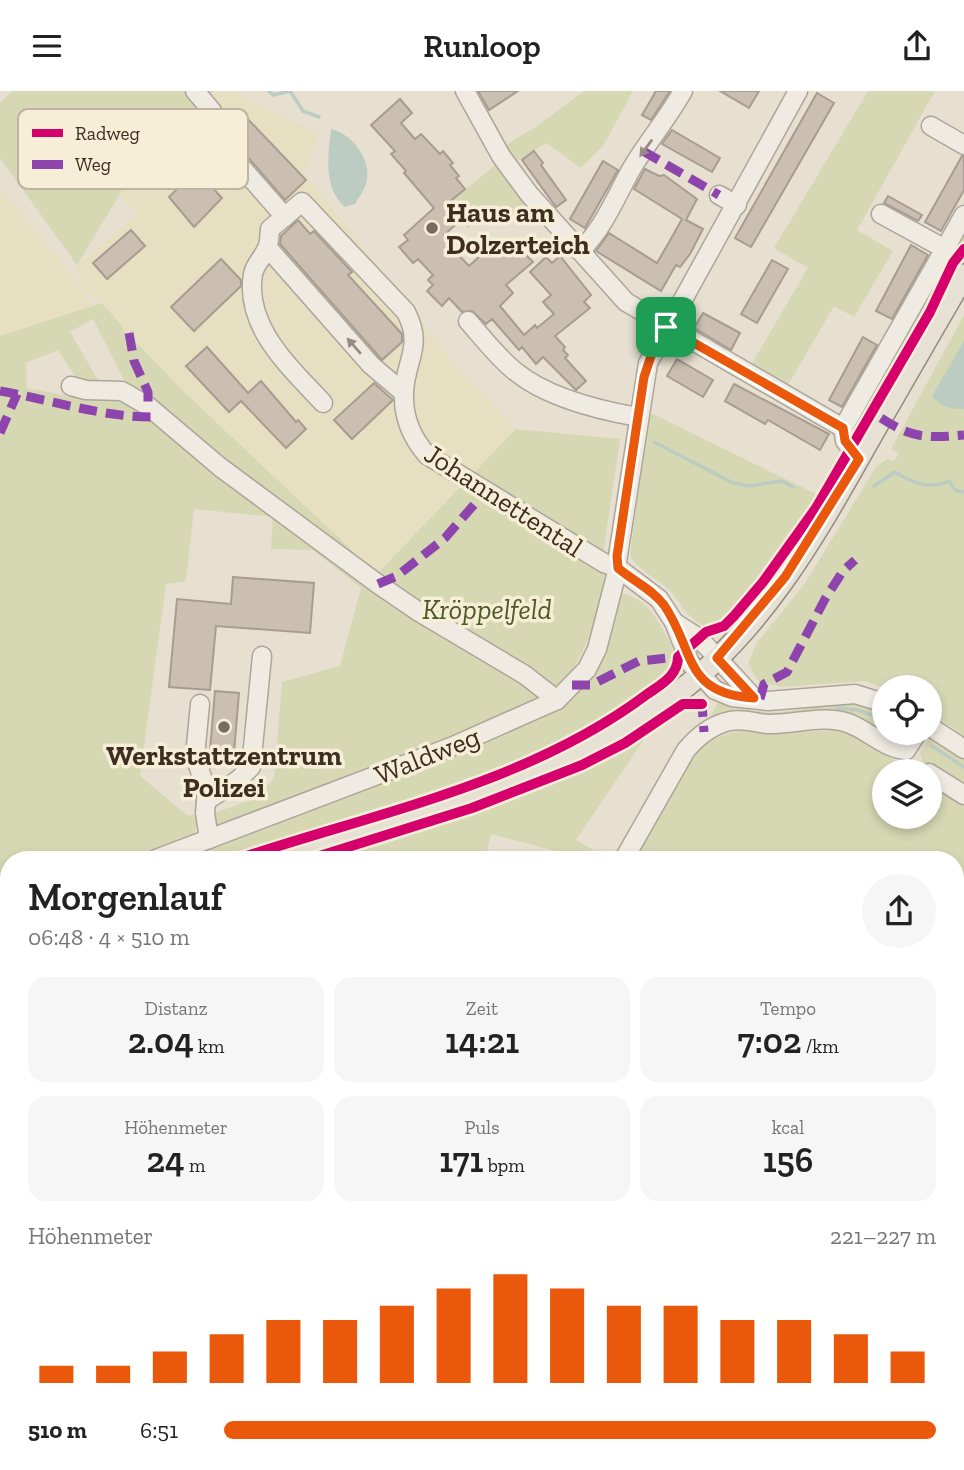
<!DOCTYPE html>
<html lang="de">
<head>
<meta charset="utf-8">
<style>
	body { margin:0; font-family:"Zilla Slab",serif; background:#f6f6f6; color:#222; height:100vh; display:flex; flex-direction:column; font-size:26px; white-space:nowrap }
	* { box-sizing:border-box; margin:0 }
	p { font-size:23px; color:#767676 }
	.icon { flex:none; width:38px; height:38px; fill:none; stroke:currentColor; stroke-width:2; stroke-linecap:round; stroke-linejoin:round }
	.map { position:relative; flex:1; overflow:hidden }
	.sheet { position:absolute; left:0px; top:760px; width:964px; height:620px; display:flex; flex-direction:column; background:#fff; border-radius:28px 28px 0 0; box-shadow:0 4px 10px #0003 }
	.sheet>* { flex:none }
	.tools { position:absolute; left:872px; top:584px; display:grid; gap:14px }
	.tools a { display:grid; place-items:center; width:70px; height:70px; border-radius:50%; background:#fff; box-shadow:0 4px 10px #0003; font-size:35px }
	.pin { position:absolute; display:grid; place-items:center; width:60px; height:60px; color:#fff; margin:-30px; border-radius:14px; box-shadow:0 4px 10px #0006 }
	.round { display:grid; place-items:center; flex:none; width:74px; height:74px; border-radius:37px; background:#f6f6f6 }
	.overview { display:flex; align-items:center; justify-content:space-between; height:119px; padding:0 28px }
	h1 { font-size:38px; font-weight:600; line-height:52px }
	.stats { display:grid; grid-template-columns:repeat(3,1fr); gap:10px; height:119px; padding:7px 28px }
	.stats div { display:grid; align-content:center; border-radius:18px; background:#f6f6f6; text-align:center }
	.stats b { font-size:35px; font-weight:600 }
	.stats small { font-size:19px; font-weight:400 }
	.stats p { font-size:19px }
	.chart { height:196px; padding:14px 28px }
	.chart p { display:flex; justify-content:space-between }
	.chart svg { width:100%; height:126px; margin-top:7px; stroke:#ea580c; stroke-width:6 }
	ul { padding:0 28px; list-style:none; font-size:23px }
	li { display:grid; grid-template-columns:112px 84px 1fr; align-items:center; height:52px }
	li i { height:18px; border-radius:9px; background:#ea580c }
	header { display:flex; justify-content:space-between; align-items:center; height:91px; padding:0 28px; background:#fff; font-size:32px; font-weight:600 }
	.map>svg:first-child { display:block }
	.farmland { fill:#e6dfc2 }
	.green { fill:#d6d7b3; fill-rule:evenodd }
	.water { fill:#bcccc2 }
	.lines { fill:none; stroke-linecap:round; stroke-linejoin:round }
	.stream { stroke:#bcccc2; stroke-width:3.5 }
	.river { stroke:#bcccc2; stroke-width:23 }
	.building { fill:#cbbfb2; stroke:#a89c90; stroke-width:2 }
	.minor-casing { stroke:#ada599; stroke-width:21 }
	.major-casing { stroke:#928b80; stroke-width:24 }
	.minor { stroke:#efebe3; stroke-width:18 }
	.major { stroke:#e6e1d4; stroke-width:21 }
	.rail-casing { stroke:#afaaa2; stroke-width:6 }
	.rail { stroke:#f7eed8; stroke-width:3.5; stroke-dasharray:10; stroke-linecap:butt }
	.quiet { stroke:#8e44ad; stroke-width:9; stroke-dasharray:18 9; stroke-linecap:butt }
	.cycleway-casing { stroke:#f7eed8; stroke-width:15 }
	.cycleway { stroke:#d6006c; stroke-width:10 }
	.oneway { fill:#968c82 }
	.route-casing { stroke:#fff; stroke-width:14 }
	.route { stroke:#ea580c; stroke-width:9 }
	.poi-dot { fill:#786c5e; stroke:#f7eed8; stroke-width:2.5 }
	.labels { text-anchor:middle; stroke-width:7; stroke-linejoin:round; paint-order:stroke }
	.poi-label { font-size:28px; font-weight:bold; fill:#3d2e20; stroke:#f7eed8; text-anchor:start }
	.street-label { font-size:28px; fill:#3d2e20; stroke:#f7eed8 }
	.park-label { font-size:28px; font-style:italic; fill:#4d5a26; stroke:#f7eed8 }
	.key { fill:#f7eed8; stroke:#bfb4a1; stroke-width:2 }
	.key-label { font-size:19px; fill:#3d2e20 }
</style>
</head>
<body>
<header><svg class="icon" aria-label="menu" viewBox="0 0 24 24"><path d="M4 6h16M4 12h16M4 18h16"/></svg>Runloop<svg class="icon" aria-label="share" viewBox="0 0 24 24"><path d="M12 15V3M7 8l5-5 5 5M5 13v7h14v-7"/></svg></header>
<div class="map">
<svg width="964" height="1379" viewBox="0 0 964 1379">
	<rect width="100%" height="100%" fill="#e7e0d1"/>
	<g class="farmland">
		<polygon points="182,0 238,0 250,11 319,42 304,81 460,279 516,338 377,483 181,298 136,252 126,253 123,236 111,219 81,197 77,174 136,124 98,76"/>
		<polygon points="0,98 62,171 92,215 0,245"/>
	</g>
	<g class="green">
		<polygon points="12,0 214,0 133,81 77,174 0,67 0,12"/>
		<polygon points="584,0 633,0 603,55 581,77 546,52 518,70 506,54 537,35"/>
		<polygon points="868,0 935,0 857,139 893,160 854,226 834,215 788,294 751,274 808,177 774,157"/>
		<polygon points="497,73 525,111 522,118 506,128 477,129 468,138 447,113"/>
		<polygon points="964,133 964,155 939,192 929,217 854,348 849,346 855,327"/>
		<path d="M102 212 123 236 126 253 136 251 181 298 377 483 516 338 620 348 601 477 607 481C599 522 584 574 552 603L449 650 216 735 214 722 256 707 274 687 282 591 340 575 361 497 313 459 271 458 273 426 194 418 186 490 166 493 140 685 187 724H197L195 746 138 768H9V839L0 846V245ZM93 228 129 299 123 307 84 308 27 297 26 272 58 259 81 294H101L70 241Z"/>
		<polygon points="964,224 964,645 929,621 929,597 884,597 865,590 783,596 759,591 748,573 756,553 805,492 876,376 887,368 894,370 899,363 891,358"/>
		<path d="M649 321 818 404C803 427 732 543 706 535 691 531 681 513 672 502 660 488 634 478 630 463Z"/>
		<path d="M621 502C641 506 654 521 663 539 668 548 677 562 673 573 666 592 642 602 625 613 522 678 426 702 312 738 285 746 248 765 222 768 208 770 193 768 179 768L571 605Z"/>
		<path d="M718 611C737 616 757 622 777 621 813 619 848 605 884 618V642H903L894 650 852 626 708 629Z"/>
		<polygon points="839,639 854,644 913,681 884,681 884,726 929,726 929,691 964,713 964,1081 956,1081 956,768 630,768 693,664 710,649 737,640 776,642"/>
		<path d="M647 644 576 749 609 768H570L571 764 491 743 485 768H334C419 741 506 717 587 678 607 668 627 655 647 644Z"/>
		<polygon points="929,649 940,652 964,668 964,697 923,671 920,662"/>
		<polygon points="956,1259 964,1260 964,1294 957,1299 964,1298 964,1379 750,1379 755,1370 956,1370"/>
		<polygon points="655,1370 741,1370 726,1379 632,1379"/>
	</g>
	<g class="water">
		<path d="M331 38C353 43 373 70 366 93 364 100 358 107 355 113L345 116C323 97 328 64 331 38Z"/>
		<path d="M964 250V318C951 319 940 315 932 305Z"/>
	</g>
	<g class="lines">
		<g class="stream">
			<polyline points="269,0 273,4 290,0 303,20 319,26"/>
			<polyline points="654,351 731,391 748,395 782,390 793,396"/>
			<path d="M874 395 895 381C913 392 929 399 949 390L955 399 964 401"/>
			<polyline points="837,617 857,619 884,628"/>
			<polyline points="932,655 964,676"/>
			<polyline points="789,1379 800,1370"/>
		</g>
		<g class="river">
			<polyline points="956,1324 964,1319"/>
			<polyline points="0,1347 9,1347"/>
			<polyline points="34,1370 35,1379"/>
			<polyline points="690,1379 702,1370"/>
		</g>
	</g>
	<g class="building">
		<polygon points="478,0 518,0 489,19"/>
		<polygon points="656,0 670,0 651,29 642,24"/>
		<polygon points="720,0 759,0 749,17"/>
		<polygon points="817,2 834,12 751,156 735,147"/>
		<polygon points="400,8 412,22 401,32 415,48 421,43 440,63 443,60 453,72 450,74 459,85 456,87 465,98 447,113 461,129 444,144 452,153 450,155 469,175 491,155 506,152 522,160 533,171 506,194 513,202 500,215 524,244 535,234 537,237 554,223 543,211 551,204 530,181 546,166 552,172 560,165 591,204 584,211 590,217 555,245 565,256 563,259 568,264 565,267 586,290 576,299 543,266 536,273 522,256 519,259 492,228 486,233 472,220 462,221 449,207 442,215 427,200 433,194 428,189 433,184 418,168 413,172 399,156 408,149 404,144 434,117 404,82 406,80 391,63 395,60 371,34"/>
		<polygon points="243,23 306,89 285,109 226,41"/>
		<polygon points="672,39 720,67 712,81 662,53"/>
		<polygon points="192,46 210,65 198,75 213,91 210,94 222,107 194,136 169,106 176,99 171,94 175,90 165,80 182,63 179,60"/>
		<polygon points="534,60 543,72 541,74 566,109 556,116 522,69"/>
		<polygon points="962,65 964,65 964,99 941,140 925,131"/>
		<polygon points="603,70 618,79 585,137 570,128"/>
		<polygon points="645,78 659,85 664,84 697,108 686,129 703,138 690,163 680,176 676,174 661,200 596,160 609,142 657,172 668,153 682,128 634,98"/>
		<polygon points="888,105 922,124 918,130 884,112"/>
		<polygon points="298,129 310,143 314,140 352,181 348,184 402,243 402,251 382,269 280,153 281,145"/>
		<polygon points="131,139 145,155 107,188 93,172"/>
		<polygon points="911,154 928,164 892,228 876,220"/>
		<polygon points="221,168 241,189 241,195 194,240 171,216"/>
		<polygon points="772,169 788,178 757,232 741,223"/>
		<polygon points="703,222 740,242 731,259 694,237"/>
		<polygon points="863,246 877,254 842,316 829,309"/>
		<polygon points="207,256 248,302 261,290 296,331 298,329 306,338 286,357 241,310 229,321 186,275"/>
		<polygon points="677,268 713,289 703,306 667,285"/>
		<polygon points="374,292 393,309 352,348 334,329"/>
		<polygon points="734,293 829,343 820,359 768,329 765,333 725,310"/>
		<polygon points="233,486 314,492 310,542 216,535 210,599 169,596 177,508 231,513"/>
		<polygon points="215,600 239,602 233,673 209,671"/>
	</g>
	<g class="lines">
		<defs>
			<g id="minor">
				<polyline points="195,0 212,20 215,46 285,126"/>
				<polyline points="465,0 501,65 529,103 626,211 843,337"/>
				<polyline points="798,0 648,272 617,471 618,477 659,508 674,531 690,572 715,599 732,606 768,610 855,603 884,612"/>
				<polyline points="931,35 964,54"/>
				<polyline points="719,104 737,114"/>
				<polyline points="881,123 945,158"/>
				<polyline points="268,157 371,274 404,302"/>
				<path d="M580 160C604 137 616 105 632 77 648 50 668 27 683 0"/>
				<path d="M468 230C483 247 498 267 516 281 548 307 598 319 638 326"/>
				<polyline points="71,295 86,299 122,300 148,315 220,376 378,493 419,521 525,584 557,609"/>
				<polyline points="843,337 964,124"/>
				<polyline points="843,337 845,350 859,367"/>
				<polyline points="674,531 699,547 754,607"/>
				<polyline points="200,613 195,665 207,701 205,722 209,748"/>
				<polyline points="929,635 964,658"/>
				<polyline points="906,659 917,642"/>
				<polyline points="929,682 964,704"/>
				<polyline points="206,710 238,689 251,676 262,565"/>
				<path d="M156 768 451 656 557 609 587 578 597 558 618 477 604 472 427 364C412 347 403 326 404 302 405 269 424 256 406 221L302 111 270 138C269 145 270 153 266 159 262 168 255 173 253 183 244 236 290 276 323 312"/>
				<path d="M624 768 686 659C698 645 711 634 730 630 742 627 756 632 767 633 793 634 823 623 848 632 868 639 885 658 906 659"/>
				<polyline points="0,856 9,849"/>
				<polyline points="956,973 964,912"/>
				<polyline points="956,1002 964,1005"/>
				<polyline points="0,1103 9,1103"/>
				<polyline points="0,1253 9,1269"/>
				<polyline points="455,1370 457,1379"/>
			</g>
			<g id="major">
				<path d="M276 768C410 723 548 690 666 610 764 543 823 430 879 331 907 282 936 233 964 184"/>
				<polyline points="0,924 9,917"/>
			</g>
		</defs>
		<use href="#minor" class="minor-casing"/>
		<use href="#major" class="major-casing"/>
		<use href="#minor" class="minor"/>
		<use href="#major" class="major"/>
		<defs>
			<g id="rail">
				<polyline points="0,995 9,996"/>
				<polyline points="956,1091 964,1091"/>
			</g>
		</defs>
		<use href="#rail" class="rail-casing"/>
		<use href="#rail" class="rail"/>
		<g class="quiet">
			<polyline points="643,60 719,104"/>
			<polyline points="129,242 134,270 148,301 148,315"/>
			<path d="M0 300C52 309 104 327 157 326"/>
			<path d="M881 327C913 348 927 347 964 344"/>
			<polyline points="0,342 17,303"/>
			<polyline points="378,493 397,485 445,447 485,401"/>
			<polyline points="572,594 591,594 639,570 678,566 678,570"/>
			<polyline points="760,608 764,593 787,581 825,508 843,480 855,469"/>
			<polyline points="697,612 702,613 704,641"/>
			<polyline points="0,909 9,903"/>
			<polyline points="0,938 9,930"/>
			<polyline points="956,1256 964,1258"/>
		</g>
		<defs>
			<g id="cycleway">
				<path d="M238 768C375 722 527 693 646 604 660 594 678 585 678 566L706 541 724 535 734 525 763 491 816 417 930 221 953 172 964 158"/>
				<polyline points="310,768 472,717 582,674 625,652 683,613 702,613"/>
			</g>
		</defs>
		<use href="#cycleway" class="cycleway-casing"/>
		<use href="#cycleway" class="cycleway"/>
	</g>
	<defs><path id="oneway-solid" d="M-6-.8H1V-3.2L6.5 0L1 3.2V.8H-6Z" transform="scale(1.75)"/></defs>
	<g class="oneway">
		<use href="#oneway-solid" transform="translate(646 57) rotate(126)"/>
		<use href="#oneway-solid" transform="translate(354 255) rotate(-131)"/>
	</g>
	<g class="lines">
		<defs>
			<path id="route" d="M666 236 843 337 845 350 859 368 785 486 717 567 754 607C683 603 695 559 664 514 652 498 633 490 618 477L617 465 644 286 651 265Z"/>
		</defs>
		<use href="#route" class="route-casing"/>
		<use href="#route" class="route"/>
	</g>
	<g class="poi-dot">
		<circle cx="432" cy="137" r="7"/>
		<circle cx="224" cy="636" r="7"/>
	</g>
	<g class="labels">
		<g class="poi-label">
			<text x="446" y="131">Haus am<tspan x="446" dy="32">Dolzerteich</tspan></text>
			<text x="224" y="674" text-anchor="middle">Werkstattzentrum<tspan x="224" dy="32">Polizei</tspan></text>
		</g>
		<g class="street-label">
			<text transform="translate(504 409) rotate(33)" y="10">Johannettental</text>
			<text transform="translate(427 664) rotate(-22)" y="10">Waldweg</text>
		</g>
		<g class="park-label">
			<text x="487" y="528">Kröppelfeld</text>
		</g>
	</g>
	<rect x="18" y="18" width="230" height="80" rx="10" class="key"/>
	<rect x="32" y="38" width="31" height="8" fill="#d6006c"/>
	<rect x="32" y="69" width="31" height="9" fill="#8e44ad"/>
	<g class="key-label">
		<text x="75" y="49">Radweg</text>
		<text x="75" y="80">Weg</text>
	</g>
</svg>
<div class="tools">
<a><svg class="icon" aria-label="locate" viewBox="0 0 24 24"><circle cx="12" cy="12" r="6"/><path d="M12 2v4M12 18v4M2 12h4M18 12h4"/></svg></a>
<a><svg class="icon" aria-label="layers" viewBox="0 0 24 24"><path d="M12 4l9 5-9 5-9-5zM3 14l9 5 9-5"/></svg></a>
</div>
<div class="pin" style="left:666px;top:236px;background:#1e9e55"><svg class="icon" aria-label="arrive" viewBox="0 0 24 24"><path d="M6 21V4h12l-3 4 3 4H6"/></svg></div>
<section class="sheet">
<div class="overview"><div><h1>Morgenlauf</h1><p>06:48 · 4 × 510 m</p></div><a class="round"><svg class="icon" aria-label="share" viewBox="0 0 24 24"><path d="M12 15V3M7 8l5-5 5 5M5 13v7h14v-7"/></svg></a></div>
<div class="stats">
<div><p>Distanz</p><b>2.04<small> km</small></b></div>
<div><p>Zeit</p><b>14:21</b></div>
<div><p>Tempo</p><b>7:02<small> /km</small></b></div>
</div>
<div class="stats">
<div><p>Höhenmeter</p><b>24<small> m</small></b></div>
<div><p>Puls</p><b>171<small> bpm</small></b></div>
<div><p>kcal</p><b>156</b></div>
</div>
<div class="chart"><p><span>Höhenmeter</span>221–227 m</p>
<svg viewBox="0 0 160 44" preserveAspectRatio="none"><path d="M5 44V38M15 44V38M25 44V33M35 44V27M45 44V22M55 44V22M65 44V17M75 44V11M85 44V6M95 44V11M105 44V17M115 44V17M125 44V22M135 44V22M145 44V27M155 44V33"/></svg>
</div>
<ul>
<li><b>510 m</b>6:51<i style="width:100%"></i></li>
</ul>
</section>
</div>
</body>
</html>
